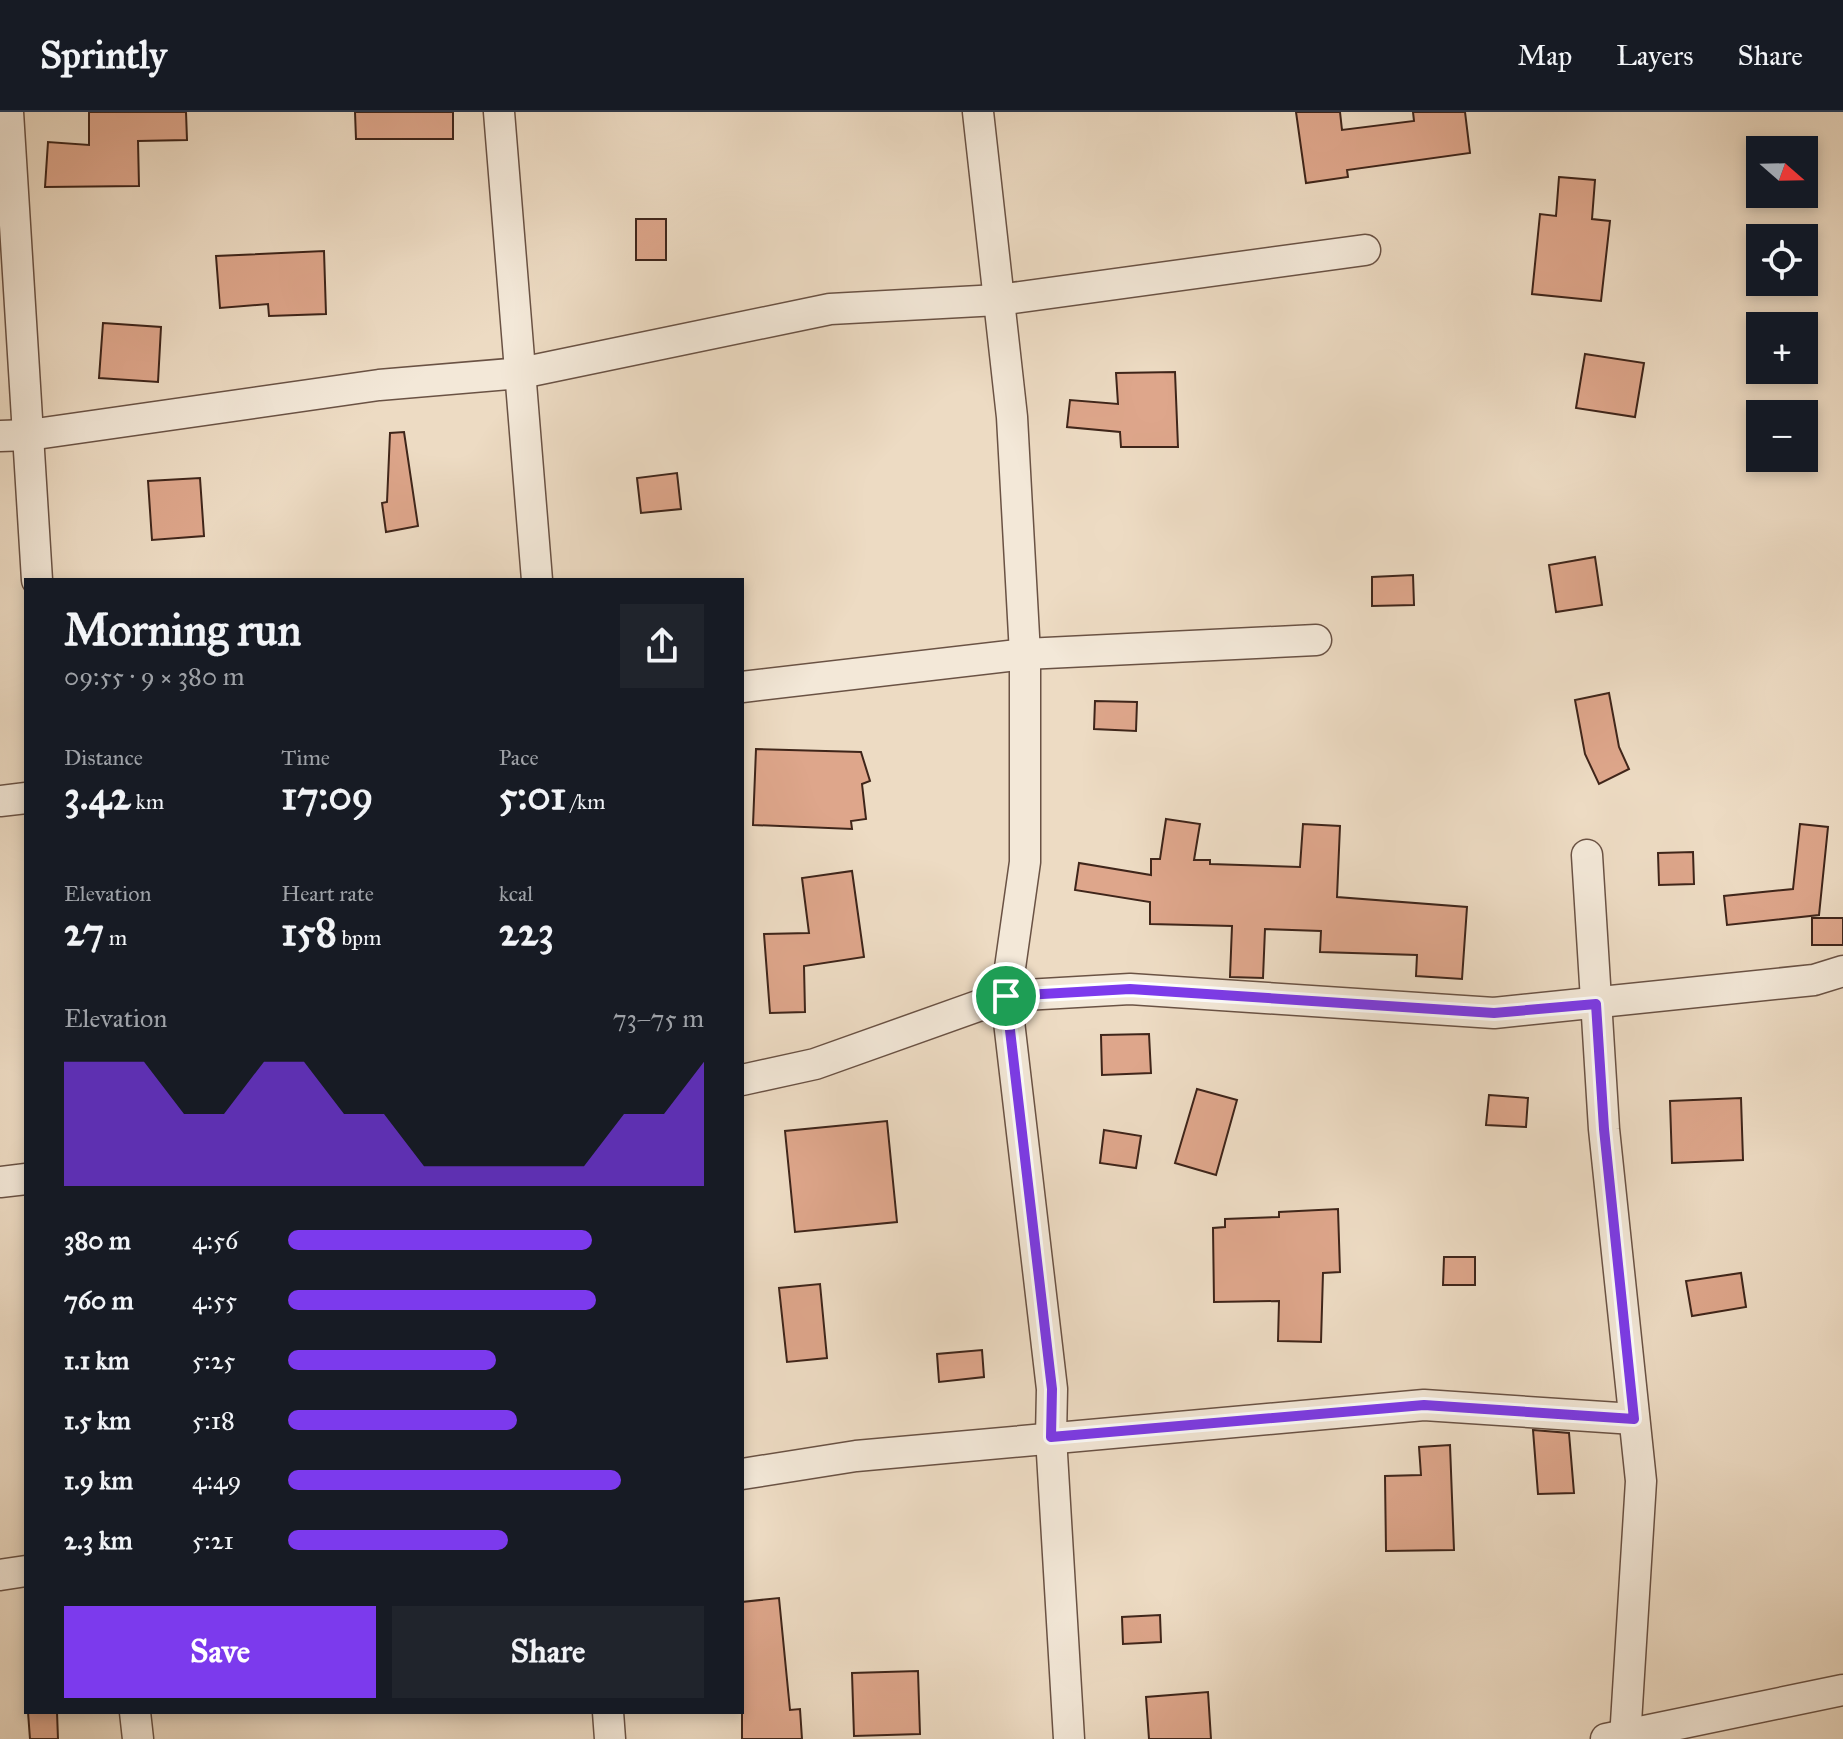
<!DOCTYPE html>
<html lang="en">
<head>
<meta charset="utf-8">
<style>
	body { margin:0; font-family:"IM FELL Great Primer",serif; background:#20242c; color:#f1f3f6; height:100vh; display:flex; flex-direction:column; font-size:30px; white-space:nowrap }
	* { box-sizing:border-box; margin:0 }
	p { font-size:26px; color:#9ea1a6 }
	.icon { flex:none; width:44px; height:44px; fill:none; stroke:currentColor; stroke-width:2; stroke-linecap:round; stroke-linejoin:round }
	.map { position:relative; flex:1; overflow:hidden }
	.panel { position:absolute; left:24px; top:466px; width:720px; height:1136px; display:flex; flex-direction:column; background:#171b24; border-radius:0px; box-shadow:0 4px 12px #0003 }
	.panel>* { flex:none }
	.needle { width:52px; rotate:110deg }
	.buttons { position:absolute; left:1746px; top:24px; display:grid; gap:16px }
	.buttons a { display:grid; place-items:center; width:72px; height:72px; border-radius:0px; background:#171b24; box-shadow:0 4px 12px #0003; font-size:40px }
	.pin { position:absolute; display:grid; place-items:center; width:68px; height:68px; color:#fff; margin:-34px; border:4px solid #fff; border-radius:50%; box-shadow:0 2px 8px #0007 }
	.round { display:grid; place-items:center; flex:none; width:84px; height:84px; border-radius:0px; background:#20242c }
	.head { display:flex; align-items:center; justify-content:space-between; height:136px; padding:0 40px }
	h1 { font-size:44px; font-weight:700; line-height:60px }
	.metrics { display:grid; grid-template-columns:repeat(3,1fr); gap:12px; height:136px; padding:8px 40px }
	.metrics div { display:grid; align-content:center }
	.metrics b { font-size:40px; font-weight:700 }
	.metrics small { font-size:22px; font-weight:400 }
	.metrics p { font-size:22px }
	.chart { height:224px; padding:16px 40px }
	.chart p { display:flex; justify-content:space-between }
	.chart svg { width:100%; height:144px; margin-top:8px; fill:#7c3aed; opacity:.7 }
	.cta { display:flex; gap:16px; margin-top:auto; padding:16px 40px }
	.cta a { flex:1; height:92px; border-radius:0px; background:#7c3aed; color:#fff; font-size:32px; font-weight:700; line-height:92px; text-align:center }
	.cta a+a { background:#20242c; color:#f1f3f6 }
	ul { padding:0 40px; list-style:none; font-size:26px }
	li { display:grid; grid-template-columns:128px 96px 1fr; align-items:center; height:60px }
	li i { height:20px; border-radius:10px; background:#7c3aed }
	header { display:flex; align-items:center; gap:48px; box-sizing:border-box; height:112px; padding:0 40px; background:#171b24; border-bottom:2px solid #363941 }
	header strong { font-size:38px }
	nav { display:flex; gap:44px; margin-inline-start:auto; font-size:28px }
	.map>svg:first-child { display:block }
	.building { fill:#dea68b; stroke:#3f251a; stroke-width:2 }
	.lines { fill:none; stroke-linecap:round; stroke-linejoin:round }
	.minor-casing { stroke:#6a5244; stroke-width:33 }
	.minor { stroke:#f3e8d8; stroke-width:30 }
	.route-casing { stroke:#fff; stroke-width:16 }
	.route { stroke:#7c3aed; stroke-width:10 }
</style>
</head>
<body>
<header>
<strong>Sprintly</strong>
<nav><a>Map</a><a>Layers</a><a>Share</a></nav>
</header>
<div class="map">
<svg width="1843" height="1627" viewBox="0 0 1843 1627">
	<rect width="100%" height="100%" fill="#eddbc3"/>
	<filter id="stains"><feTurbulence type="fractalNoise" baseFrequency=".0025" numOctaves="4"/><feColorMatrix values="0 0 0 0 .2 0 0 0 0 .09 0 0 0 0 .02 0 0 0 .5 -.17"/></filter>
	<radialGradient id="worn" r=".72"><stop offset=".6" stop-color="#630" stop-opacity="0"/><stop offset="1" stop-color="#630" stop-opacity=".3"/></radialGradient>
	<g class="building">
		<polygon points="89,0 186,0 187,28 138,29 139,74 45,75 48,30 89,33"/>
		<polygon points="355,0 453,0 453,27 356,27"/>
		<polygon points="1296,0 1340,0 1342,18 1414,9 1413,0 1465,0 1470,41 1347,58 1348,65 1306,71"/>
		<polygon points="1559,65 1595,68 1592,107 1610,109 1601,189 1532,182 1540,102 1556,104"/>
		<rect x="636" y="107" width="30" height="41"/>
		<polygon points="324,139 326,202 269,204 268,192 220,196 216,144"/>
		<polygon points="103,211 161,215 158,270 99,266"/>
		<polygon points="1585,242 1644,251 1635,305 1576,296"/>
		<polygon points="1175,260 1178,335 1121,335 1120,320 1067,315 1070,288 1118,292 1116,261"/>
		<polygon points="404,320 418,414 386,420 382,391 387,390 390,321"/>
		<polygon points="677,361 681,397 641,401 637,366"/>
		<polygon points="200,366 204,424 152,428 148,369"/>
		<polygon points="1595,445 1602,493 1556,500 1549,453"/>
		<polygon points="1413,463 1414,493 1372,494 1372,465"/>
		<polygon points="1609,581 1619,635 1629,657 1599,672 1585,642 1575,588"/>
		<polygon points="1095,589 1137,590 1136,619 1094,617"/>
		<polygon points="756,637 861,640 870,669 862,672 866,707 851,709 852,717 753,713"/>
		<polygon points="1166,707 1200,712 1194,748 1210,748 1210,752 1300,755 1303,712 1340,714 1337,785 1467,795 1462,867 1416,864 1417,843 1320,840 1321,819 1265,817 1263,866 1230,865 1232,814 1150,812 1150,790 1075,778 1079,751 1151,763 1151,747 1160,747"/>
		<polygon points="1800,712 1828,715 1819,803 1727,813 1724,784 1793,777"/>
		<polygon points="1693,740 1694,772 1659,773 1658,741"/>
		<polygon points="852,759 864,845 804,854 805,900 770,901 764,822 809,821 802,766"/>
		<rect x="1812" y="806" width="31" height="27"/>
		<polygon points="1149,922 1151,961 1102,963 1101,923"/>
		<polygon points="1197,977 1237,988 1216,1063 1175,1051"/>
		<polygon points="1489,983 1528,986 1526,1015 1486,1013"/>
		<polygon points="1741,986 1743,1048 1672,1051 1670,989"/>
		<polygon points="887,1009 897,1110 795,1120 785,1019"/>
		<polygon points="1104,1018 1141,1024 1136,1056 1100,1051"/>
		<polygon points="1338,1097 1340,1160 1323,1161 1321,1230 1278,1229 1279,1189 1214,1190 1213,1116 1225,1115 1225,1107 1279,1105 1279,1100"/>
		<polygon points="1444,1145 1475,1145 1475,1173 1443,1173"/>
		<polygon points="1741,1161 1746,1195 1692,1204 1686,1169"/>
		<polygon points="820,1172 827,1246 787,1250 779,1176"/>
		<polygon points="982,1238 984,1265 939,1270 937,1242"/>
		<polygon points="1533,1318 1569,1321 1574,1381 1538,1382"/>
		<polygon points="1450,1333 1454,1438 1386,1439 1385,1364 1421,1363 1419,1335"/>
		<polygon points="779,1486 790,1598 800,1597 802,1627 742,1627 742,1490"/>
		<polygon points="1160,1503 1161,1530 1123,1532 1122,1505"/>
		<polygon points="918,1559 920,1622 854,1624 852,1561"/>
		<polygon points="1208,1580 1211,1627 1149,1627 1146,1585"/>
		<polygon points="28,1600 57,1600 58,1627 30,1627"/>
	</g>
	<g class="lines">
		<defs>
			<g id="minor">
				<polyline points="8,0 37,468"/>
				<polyline points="499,0 537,468"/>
				<polyline points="978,0 1012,305 1025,542 1025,750 1006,884 1052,1277 1051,1325 1069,1627"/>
				<polyline points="0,324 29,323 379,273 521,261 830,197 998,188 1365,138"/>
				<polyline points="742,575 1025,542 1316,528"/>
				<polyline points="0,689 26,686"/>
				<polyline points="1587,743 1604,1017 1641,1369 1625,1627"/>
				<polyline points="742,968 815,952 1006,884 1130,877 1494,901 1814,868 1843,859"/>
				<polyline points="0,1070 26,1067"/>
				<polyline points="742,1362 856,1344 1424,1293 1634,1307"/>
				<polyline points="0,1463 26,1459"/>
				<polyline points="135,1600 138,1627"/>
				<polyline points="608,1600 610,1627"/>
				<polyline points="1606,1627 1843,1578"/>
			</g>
		</defs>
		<use href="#minor" class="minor-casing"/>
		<use href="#minor" class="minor"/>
	</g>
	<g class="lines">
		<defs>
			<polygon id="route" points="1130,877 1494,901 1596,892 1604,1017 1634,1307 1424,1293 1051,1325 1052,1277 1006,884"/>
		</defs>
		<use href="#route" class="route-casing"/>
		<use href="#route" class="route"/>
	</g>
	<rect width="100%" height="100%" filter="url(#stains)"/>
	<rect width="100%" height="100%" fill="url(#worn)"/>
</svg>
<div class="buttons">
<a><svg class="needle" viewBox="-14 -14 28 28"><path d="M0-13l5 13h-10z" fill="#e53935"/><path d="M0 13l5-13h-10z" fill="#9ea1a6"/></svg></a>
<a><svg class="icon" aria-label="locate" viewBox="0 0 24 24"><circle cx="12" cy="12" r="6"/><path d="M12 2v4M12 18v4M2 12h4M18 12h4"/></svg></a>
<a>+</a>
<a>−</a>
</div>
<div class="pin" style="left:1006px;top:884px;background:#1e9e55"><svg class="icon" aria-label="arrive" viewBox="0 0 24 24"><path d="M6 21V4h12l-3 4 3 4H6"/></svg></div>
<section class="panel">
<div class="head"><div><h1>Morning run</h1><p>09:55 · 9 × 380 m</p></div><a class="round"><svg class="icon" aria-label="share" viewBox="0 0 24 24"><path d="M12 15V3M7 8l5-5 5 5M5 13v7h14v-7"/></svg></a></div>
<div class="metrics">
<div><p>Distance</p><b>3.42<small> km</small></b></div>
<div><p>Time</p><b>17:09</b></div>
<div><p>Pace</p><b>5:01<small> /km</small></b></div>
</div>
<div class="metrics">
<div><p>Elevation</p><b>27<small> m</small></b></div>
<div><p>Heart rate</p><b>158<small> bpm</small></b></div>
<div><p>kcal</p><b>223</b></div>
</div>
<div class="chart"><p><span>Elevation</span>73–75 m</p>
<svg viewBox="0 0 160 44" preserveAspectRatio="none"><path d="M0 44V6L10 6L20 6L30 22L40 22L50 6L60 6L70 22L80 22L90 38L100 38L110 38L120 38L130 38L140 22L150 22L160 6V44z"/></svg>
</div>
<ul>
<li><b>380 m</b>4:56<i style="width:73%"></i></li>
<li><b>760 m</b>4:55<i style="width:74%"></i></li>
<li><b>1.1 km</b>5:25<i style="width:50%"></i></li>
<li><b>1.5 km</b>5:18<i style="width:55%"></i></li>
<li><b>1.9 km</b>4:49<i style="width:80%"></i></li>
<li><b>2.3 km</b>5:21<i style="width:53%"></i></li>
</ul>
<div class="cta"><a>Save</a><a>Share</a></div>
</section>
</div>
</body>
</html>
